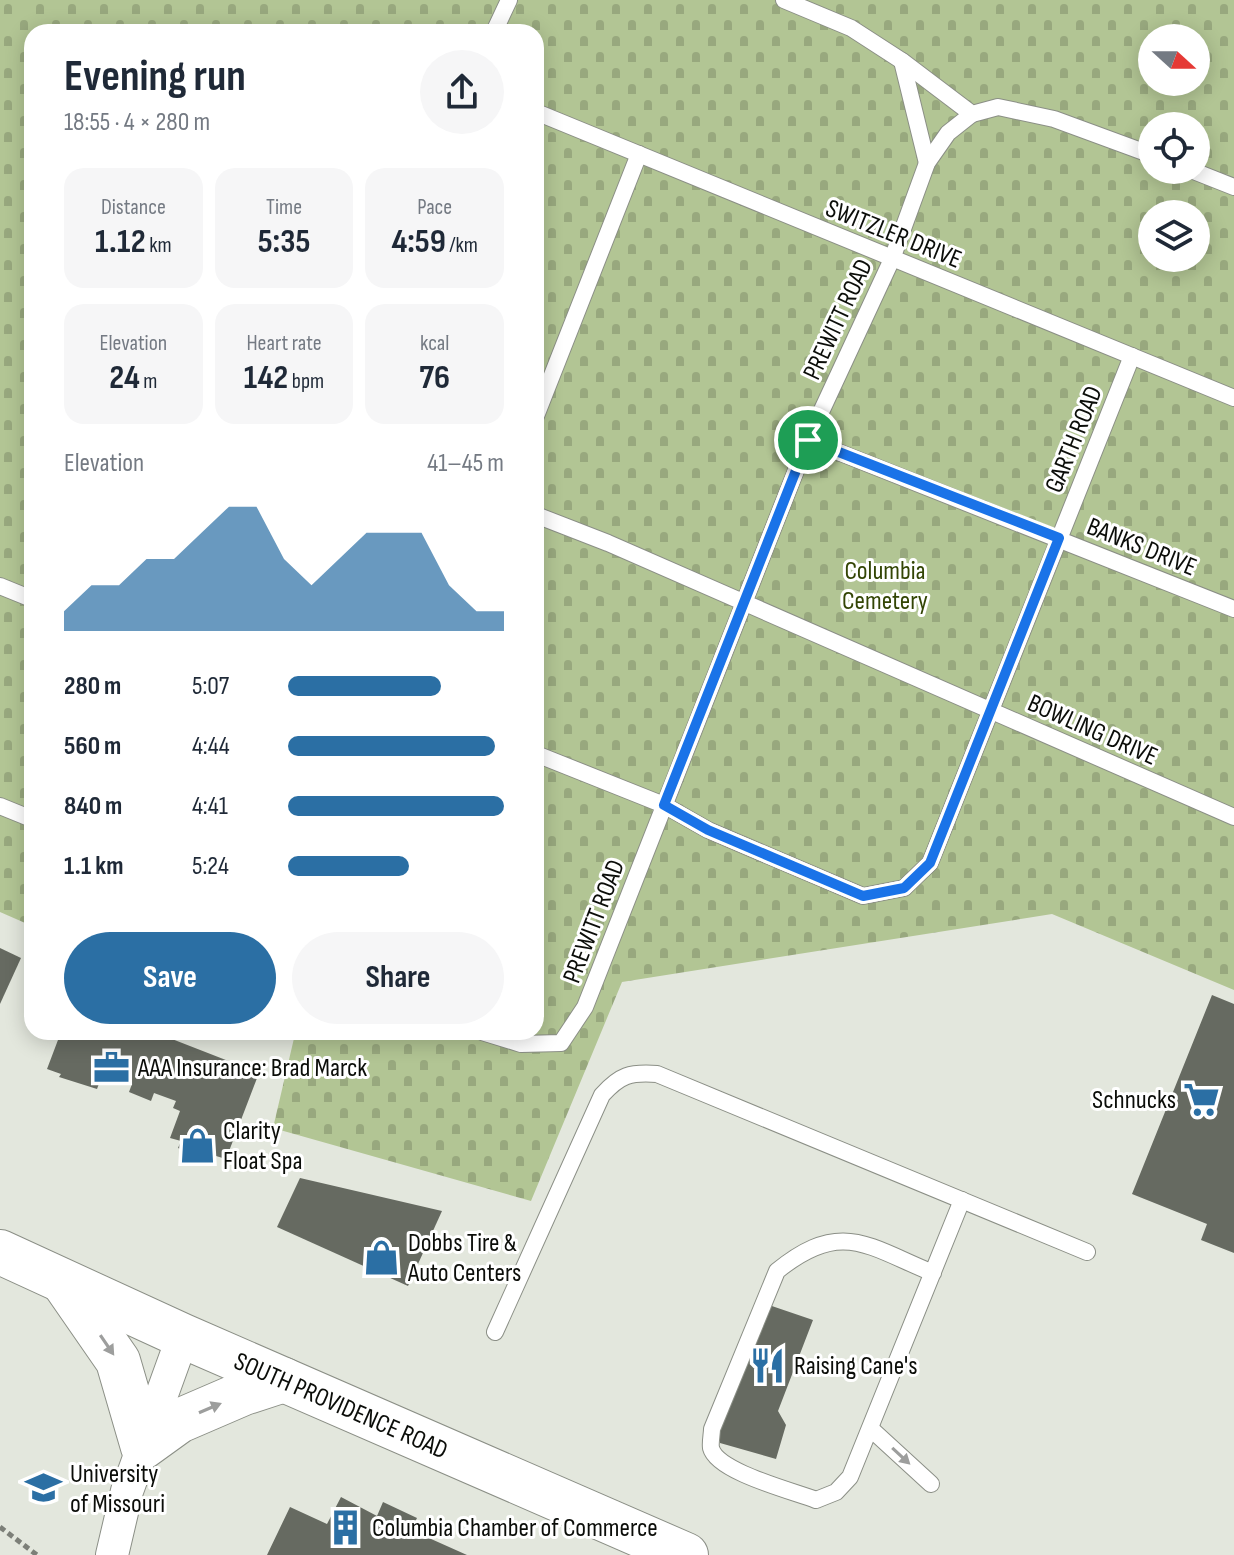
<!DOCTYPE html>
<html lang="en">
<head>
<meta charset="utf-8">
<style>
	body { margin:0; font-family:"Sofia Sans Condensed",sans-serif; background:#f6f6f7; color:#1f2937; height:100vh; display:flex; flex-direction:column; font-size:30px; white-space:nowrap }
	* { box-sizing:border-box; margin:0 }
	p { font-size:26px; color:#747a83 }
	.icon { flex:none; width:44px; height:44px; fill:none; stroke:currentColor; stroke-width:2; stroke-linecap:round; stroke-linejoin:round }
	.map { position:relative; flex:1; overflow:hidden }
	.sheet { position:absolute; left:24px; top:24px; width:520px; height:1016px; display:flex; flex-direction:column; background:#fff; border-radius:24px; box-shadow:0 4px 20px #0003 }
	.sheet>* { flex:none }
	.needle { width:52px; rotate:111deg }
	.fabs { position:absolute; left:1138px; top:24px; display:grid; gap:16px }
	.fabs a { display:grid; place-items:center; width:72px; height:72px; border-radius:50%; background:#fff; box-shadow:0 4px 20px #0003; font-size:40px }
	.pin { position:absolute; display:grid; place-items:center; width:68px; height:68px; color:#fff; margin:-34px; border:4px solid #fff; border-radius:50%; box-shadow:0 2px 8px #0007 }
	.round { display:grid; place-items:center; flex:none; width:84px; height:84px; border-radius:42px; background:#f6f6f7 }
	.head { display:flex; align-items:center; justify-content:space-between; height:136px; padding:0 40px }
	h1 { font-size:44px; font-weight:700; line-height:60px }
	.stats { display:grid; grid-template-columns:repeat(3,1fr); gap:12px; height:136px; padding:8px 40px }
	.stats div { display:grid; align-content:center; border-radius:20px; background:#f6f6f7; text-align:center }
	.stats b { font-size:34px; font-weight:700 }
	.stats small { font-size:22px; font-weight:400 }
	.stats p { font-size:22px }
	.chart { height:224px; padding:16px 40px }
	.chart p { display:flex; justify-content:space-between }
	.chart svg { width:100%; height:144px; margin-top:8px; fill:#2b6fa4; opacity:.7 }
	.primary-button { display:flex; gap:16px; margin-top:auto; padding:16px 40px }
	.primary-button a { flex:1; height:92px; border-radius:48px; background:#2b6fa4; color:#fff; font-size:32px; font-weight:700; line-height:92px; text-align:center }
	.primary-button a+a { background:#f6f6f7; color:#1f2937 }
	ul { padding:0 40px; list-style:none; font-size:26px }
	li { display:grid; grid-template-columns:128px 96px 1fr; align-items:center; height:60px }
	li i { height:20px; border-radius:10px; background:#2b6fa4 }
	.map>svg:first-child { display:block }
	.cemetery { fill:url(#cemetery-stones); fill-rule:evenodd }
	.building { fill:#666a61 }
	.lines { fill:none; stroke-linecap:round; stroke-linejoin:round }
	.lane-casing { stroke:#8b8f86; stroke-width:18 }
	.street-casing { stroke:#8b8f86; stroke-width:34 }
	.primary-casing { stroke:#8b8f86; stroke-width:46 }
	.path { stroke:#7c7f78; stroke-width:5; stroke-dasharray:6 4; stroke-linecap:butt }
	.lane { stroke:#fff; stroke-width:16 }
	.street { stroke:#fff; stroke-width:32 }
	.primary { stroke:#fff; stroke-width:44 }
	.oneway { fill:#9d9e9d }
	.route-casing { stroke:#fff; stroke-width:16 }
	.route { stroke:#1a73e8; stroke-width:10 }
	.labels { text-anchor:middle; stroke-width:6; stroke-linejoin:round; paint-order:stroke }
	.street-label { font-size:26px; fill:#0b0d09; stroke:#fff }
	.park-label { font-size:26px; fill:#334505; stroke:#fff }
	.poi-label { font-size:26px; fill:#0b0d09; stroke:#fff; text-anchor:start }
</style>
</head>
<body>
<div class="map">
<svg width="1234" height="1555" viewBox="0 0 1234 1555">
	<defs>
		<pattern id="cemetery-stones" width="16" height="16" patternUnits="userSpaceOnUse" patternTransform="scale(2)"><rect width="16" height="16" fill="#b2c594"/><path d="M2 7V4a2 2 0 0 1 4 0v3zM10 15v-3a2 2 0 0 1 4 0v3z" fill="#98a87e"/></pattern>
	</defs>
	<rect width="100%" height="100%" fill="#e3e7dd"/>
	<path class="cemetery" d="M0 0H1234V990L1052 914 622 982 531 1201 273 1128 295 1034 293 1032H536V32H32V926L0 912ZM1152 38H1196V82H1152ZM1152 126H1196V170H1152ZM1152 214H1196V258H1152Z"/>
	<g class="building">
		<polygon points="0,948 21,958 0,1004"/>
		<polygon points="1212,995 1234,1004 1234,1253 1201,1240 1207,1224 1132,1194"/>
		<polygon points="61,1032 154,1032 259,1073 226,1159 216,1156 214,1162 178,1148 181,1141 170,1138 180,1111 173,1108 176,1101 154,1093 151,1101 129,1092 132,1084 103,1073 97,1089 59,1077 61,1074 47,1069"/>
		<polygon points="300,1178 442,1211 408,1286 277,1227"/>
		<polygon points="763,1303 813,1320 778,1411 786,1425 776,1459 720,1443 720,1422"/>
		<polygon points="341,1497 377,1516 383,1502 417,1518 411,1530 467,1555 267,1555 290,1507 327,1524"/>
	</g>
	<g class="lines">
		<defs>
			<g id="lane">
				<polyline points="784,0 851,28 902,61 972,114 998,107 1054,119 1152,155"/>
				<polyline points="494,32 509,0"/>
				<polyline points="902,61 927,163"/>
				<polyline points="536,112 1234,398"/>
				<polyline points="1191,170 1234,187"/>
				<polyline points="536,416 639,154"/>
				<polyline points="808,440 1234,609"/>
				<polyline points="536,515 608,543 1234,817"/>
				<polyline points="0,586 32,599"/>
				<polyline points="536,754 664,805 708,830 863,896 904,888 930,863 1132,356"/>
				<polyline points="0,806 32,819"/>
				<polyline points="482,1032 521,1044 561,1043 585,1007 808,440 892,259 927,163 948,133 972,114"/>
				<path d="M933 1273C867 1246 841 1219 777 1271L712 1429C712 1434 710 1443 711 1448 717 1472 793 1491 816 1500L836 1492 850 1477 962 1200"/>
				<path d="M495 1332 602 1095C620 1075 630 1072 657 1074L1087 1252"/>
				<polyline points="871,1429 931,1484"/>
			</g>
			<polyline id="street" points="112,1555 127,1491 183,1336"/>
			<g id="primary">
				<path id="s1" d="M0 1252 183 1336 686 1555"/>
				<polyline points="64,1283 118,1361 143,1447 179,1421 244,1393 284,1380"/>
			</g>
		</defs>
		<use href="#lane" class="lane-casing"/>
		<use href="#street" class="street-casing"/>
		<use href="#primary" class="primary-casing"/>
		<polyline class="path" points="0,1527 37,1555"/>
		<use href="#lane" class="lane"/>
		<use href="#street" class="street"/>
		<use href="#primary" class="primary"/>
	</g>
	<defs><path id="oneway-solid" d="M-6-.8H1V-3.2L6.5 0L1 3.2V.8H-6Z" transform="scale(2)"/></defs>
	<g class="oneway">
		<use href="#oneway-solid" transform="translate(107 1345) rotate(56)"/>
		<use href="#oneway-solid" transform="translate(210 1408) rotate(-23)"/>
		<use href="#oneway-solid" transform="translate(901 1456) rotate(43)"/>
	</g>
	<g class="lines">
		<defs>
			<polygon id="route" points="808,440 1059,538 930,863 904,888 863,896 708,830 664,805"/>
		</defs>
		<use href="#route" class="route-casing"/>
		<use href="#route" class="route"/>
	</g>
	<defs>
		<symbol id="office-bare" viewBox="-9 -9 18 18"><path d="M-6-3h4V-5.5h4V-3h4V5H-6ZM-1-4.5V-3h2v-1.5ZM-6 0V1H6V0Z" fill="#2b6fa4" stroke="#fff" stroke-width="2.5" paint-order="stroke"/></symbol>
		<symbol id="supermarket-bare" viewBox="-9 -9 18 18"><path d="M-6-5.5h2.5l.6 2H6L4.5 2H-2.5L-4.4-4H-6ZM-1.5 3.2a1.3 1.3 0 1 0 .1 0ZM3 3.2a1.3 1.3 0 1 0 .1 0Z" fill="#2b6fa4" stroke="#fff" stroke-width="2.5" paint-order="stroke"/></symbol>
		<symbol id="shop-bare" viewBox="-9 -9 18 18"><path d="M-5-2.5h2.3a2.7 3.5 0 0 1 5.4 0H5L5.5 6h-11ZM-1.5-2.5h3a1.5 2.3 0 0 0-3 0Z" fill="#2b6fa4" stroke="#fff" stroke-width="2.5" paint-order="stroke"/></symbol>
		<symbol id="restaurant-bare" viewBox="-9 -9 18 18"><path d="M-5-6h1v4h1v-4h1v4h1v-4h1v5L-1.5 .5V6h-2V.5L-5-1ZM5-6V6H3V1.5H1.5Q1.5-4 5-6Z" fill="#2b6fa4" stroke="#fff" stroke-width="2.5" paint-order="stroke"/></symbol>
		<symbol id="university-bare" viewBox="-9 -9 18 18"><path d="M0-5L7-2L0 1L-7-2ZM-4 1L0 2.5L4 1V4Q0 6-4 4Z" fill="#2b6fa4" stroke="#fff" stroke-width="2.5" paint-order="stroke"/></symbol>
		<symbol id="building-bare" viewBox="-9 -9 18 18"><path d="M-4-6H4V6H1V3H-1V6H-4ZM-2.5-4.3h1.7v1.8h-1.7ZM.8-4.3h1.7v1.8H.8ZM-2.5-1h1.7V.8h-1.7ZM.8-1h1.7V.8H.8Z" fill="#2b6fa4" stroke="#fff" stroke-width="2.5" paint-order="stroke"/></symbol>
	</defs>
	<g fill-rule="evenodd">
		<use href="#office-bare" x="86" y="1042" width="51" height="51"/>
		<use href="#supermarket-bare" x="1176" y="1074" width="51" height="51"/>
		<use href="#shop-bare" x="172" y="1120" width="51" height="51"/>
		<use href="#shop-bare" x="356" y="1232" width="51" height="51"/>
		<use href="#restaurant-bare" x="742" y="1340" width="51" height="51"/>
		<use href="#university-bare" x="18" y="1462" width="51" height="51"/>
		<use href="#building-bare" x="320" y="1502" width="51" height="51"/>
	</g>
	<g class="labels">
		<g class="street-label">
			<text transform="translate(894 233) rotate(22)" y="9">SWITZLER DRIVE</text>
			<text transform="translate(837 319) rotate(-65)" y="9">PREWITT ROAD</text>
			<text transform="translate(1073 439) rotate(-68)" y="9">GARTH ROAD</text>
			<text transform="translate(1142 546) rotate(22)" y="9">BANKS DRIVE</text>
			<text transform="translate(1093 729) rotate(24)" y="9">BOWLING DRIVE</text>
			<text transform="translate(593 921) rotate(-69)" y="9">PREWITT ROAD</text>
			<text dy="9" stroke="none"><textPath href="#s1" startOffset="374">SOUTH PROVIDENCE ROAD</textPath></text>
		</g>
		<g class="park-label">
			<text x="885" y="579">Columbia<tspan x="885" dy="30">Cemetery</tspan></text>
		</g>
		<g class="poi-label">
			<text x="138" y="1076">AAA Insurance: Brad Marck</text>
			<text x="1176" y="1108" text-anchor="end">Schnucks</text>
			<text x="223" y="1139">Clarity<tspan x="223" dy="30">Float Spa</tspan></text>
			<text x="408" y="1251">Dobbs Tire &amp;<tspan x="408" dy="30">Auto Centers</tspan></text>
			<text x="794" y="1374">Raising Cane's</text>
			<text x="70" y="1482">University<tspan x="70" dy="30">of Missouri</tspan></text>
			<text x="372" y="1536">Columbia Chamber of Commerce</text>
		</g>
	</g>
</svg>
<div class="fabs">
<a><svg class="needle" viewBox="-14 -14 28 28"><path d="M0-13l5 13h-10z" fill="#e53935"/><path d="M0 13l5-13h-10z" fill="#747a83"/></svg></a>
<a><svg class="icon" aria-label="locate" viewBox="0 0 24 24"><circle cx="12" cy="12" r="6"/><path d="M12 2v4M12 18v4M2 12h4M18 12h4"/></svg></a>
<a><svg class="icon" aria-label="layers" viewBox="0 0 24 24"><path d="M12 4l9 5-9 5-9-5zM3 14l9 5 9-5"/></svg></a>
</div>
<div class="pin" style="left:808px;top:440px;background:#1e9e55"><svg class="icon" aria-label="arrive" viewBox="0 0 24 24"><path d="M6 21V4h12l-3 4 3 4H6"/></svg></div>
<section class="sheet">
<div class="head"><div><h1>Evening run</h1><p>18:55 · 4 × 280 m</p></div><a class="round"><svg class="icon" aria-label="share" viewBox="0 0 24 24"><path d="M12 15V3M7 8l5-5 5 5M5 13v7h14v-7"/></svg></a></div>
<div class="stats">
<div><p>Distance</p><b>1.12<small> km</small></b></div>
<div><p>Time</p><b>5:35</b></div>
<div><p>Pace</p><b>4:59<small> /km</small></b></div>
</div>
<div class="stats">
<div><p>Elevation</p><b>24<small> m</small></b></div>
<div><p>Heart rate</p><b>142<small> bpm</small></b></div>
<div><p>kcal</p><b>76</b></div>
</div>
<div class="chart"><p><span>Elevation</span>41–45 m</p>
<svg viewBox="0 0 160 44" preserveAspectRatio="none"><path d="M0 44V38L10 30L20 30L30 22L40 22L50 14L60 6L70 6L80 22L90 30L100 22L110 14L120 14L130 14L140 30L150 38L160 38V44z"/></svg>
</div>
<ul>
<li><b>280 m</b>5:07<i style="width:71%"></i></li>
<li><b>560 m</b>4:44<i style="width:96%"></i></li>
<li><b>840 m</b>4:41<i style="width:100%"></i></li>
<li><b>1.1 km</b>5:24<i style="width:56%"></i></li>
</ul>
<div class="primary-button"><a>Save</a><a>Share</a></div>
</section>
</div>
</body>
</html>
